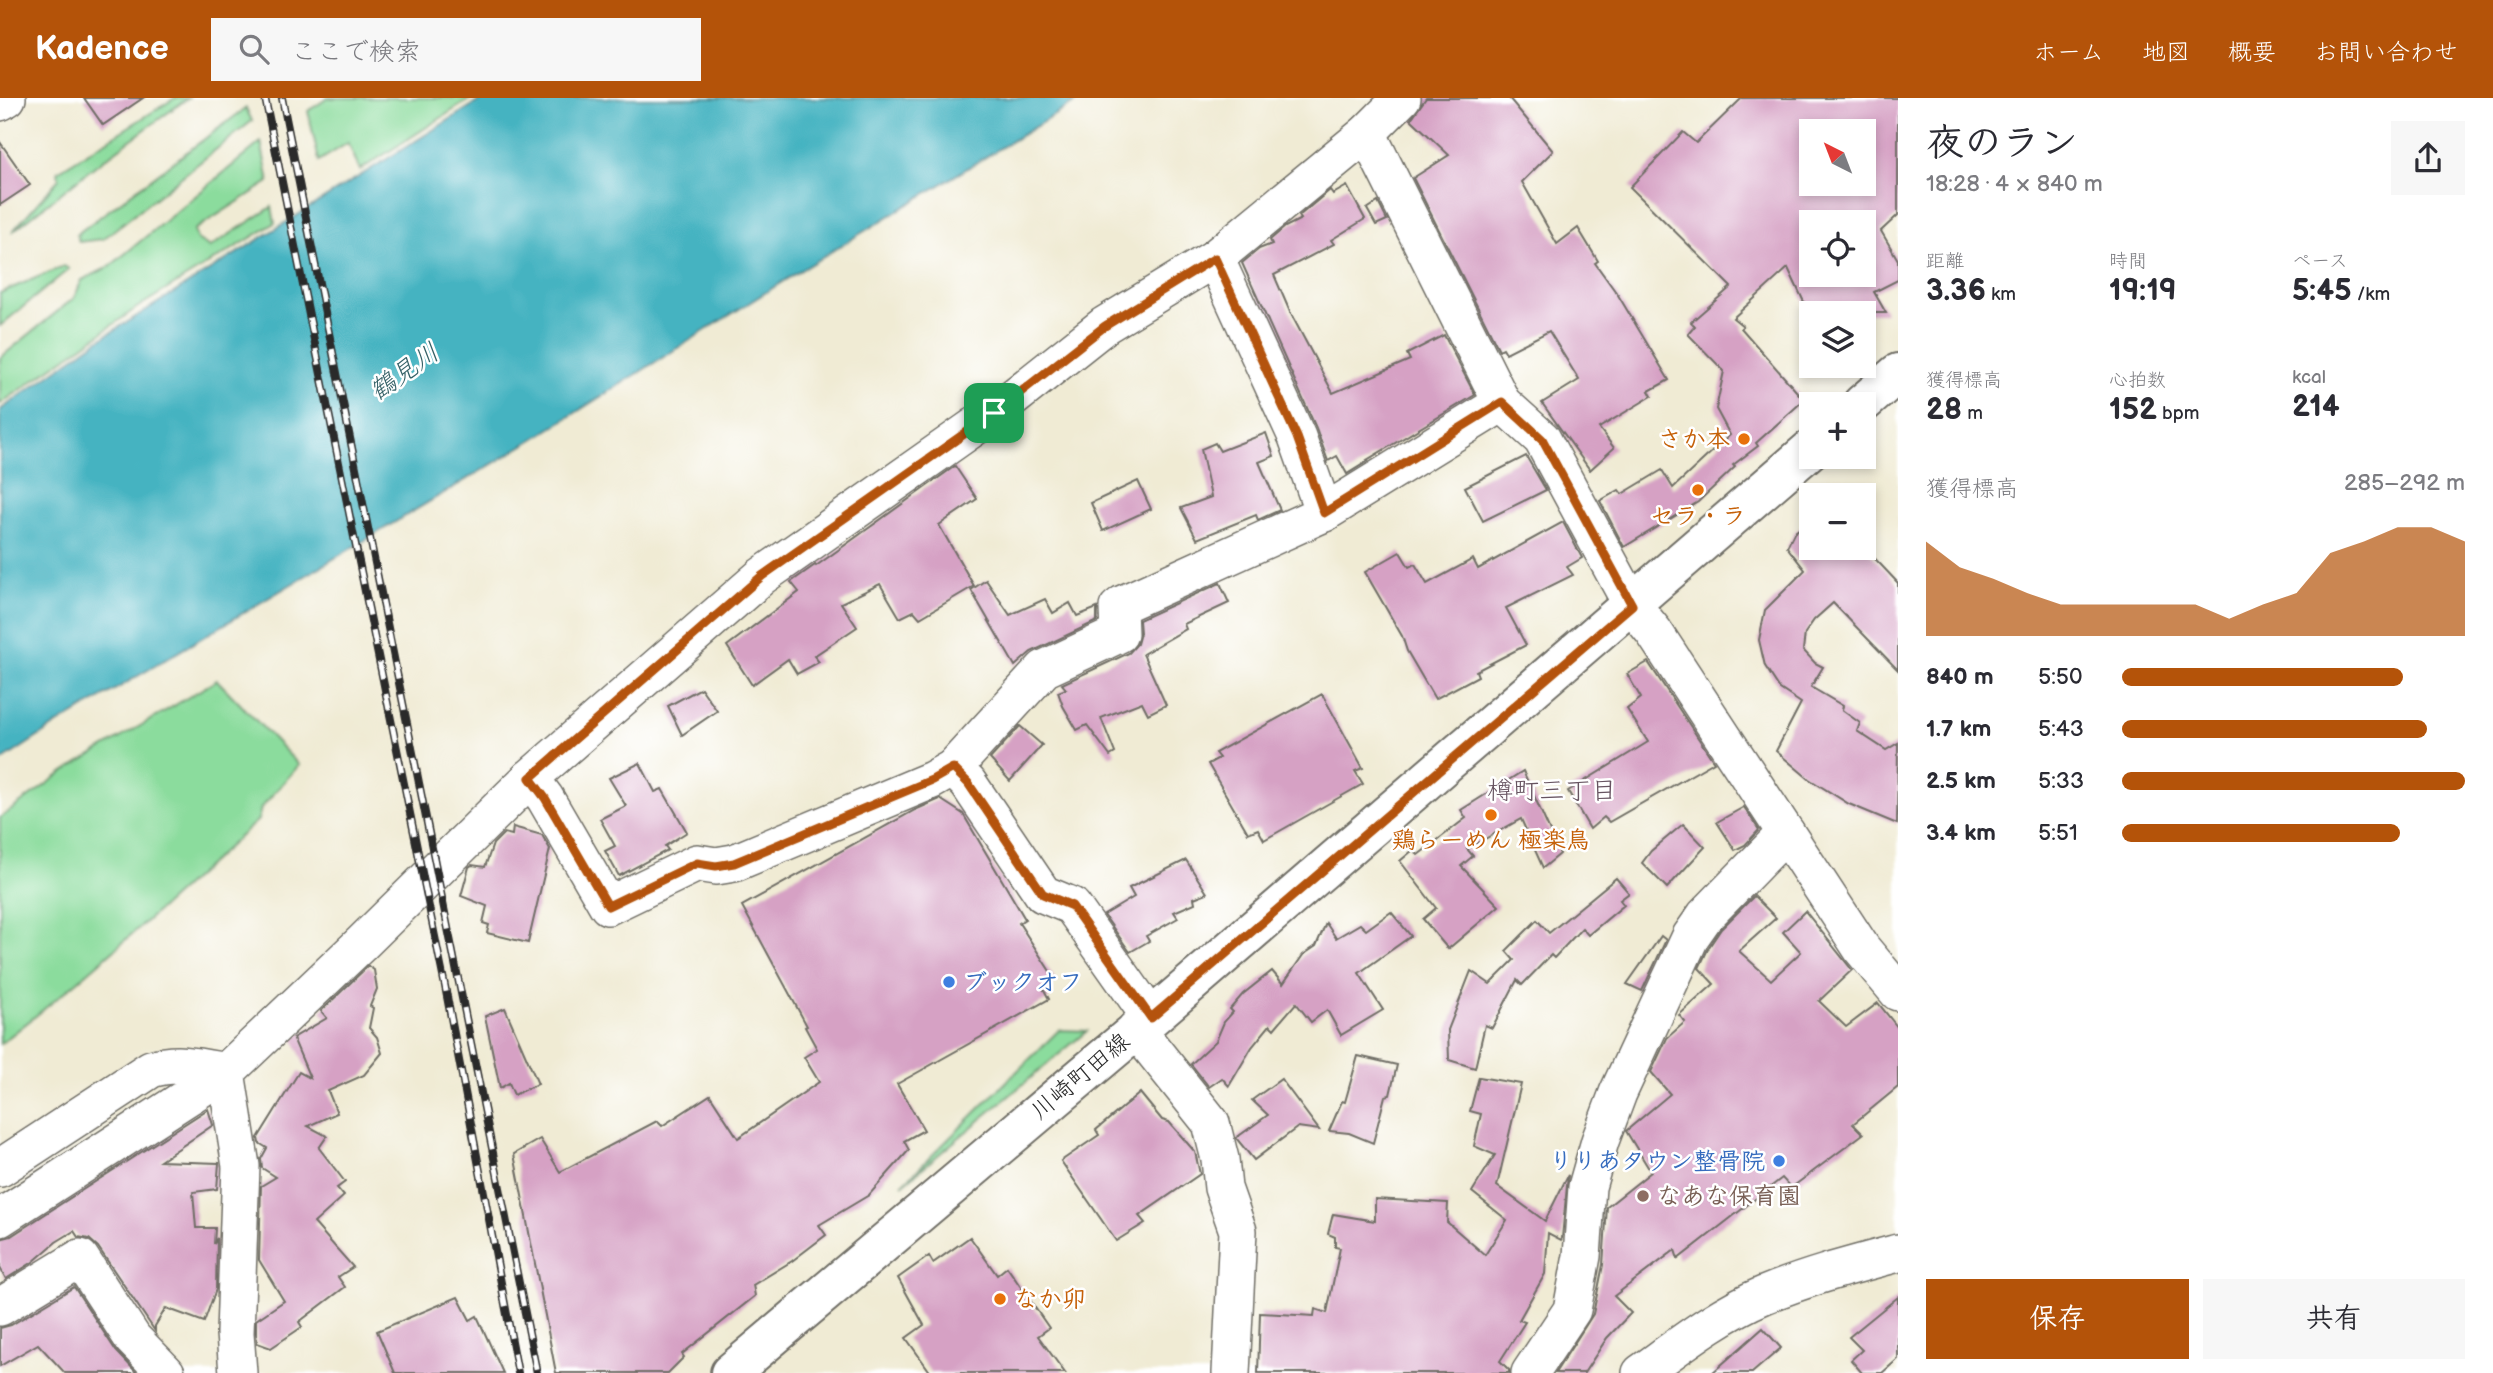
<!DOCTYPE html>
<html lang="ja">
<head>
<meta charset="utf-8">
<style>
	body { margin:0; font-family:"Balsamiq Sans","Klee One",sans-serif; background:#f7f7f7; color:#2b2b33; height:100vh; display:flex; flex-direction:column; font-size:26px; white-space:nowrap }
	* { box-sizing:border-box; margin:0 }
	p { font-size:23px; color:#7c7c81 }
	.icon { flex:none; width:38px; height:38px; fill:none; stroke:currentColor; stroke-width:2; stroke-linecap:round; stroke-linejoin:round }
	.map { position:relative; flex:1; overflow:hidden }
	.sheet { display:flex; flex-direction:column; background:#fff; width:595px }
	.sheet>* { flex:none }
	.needle { width:46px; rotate:318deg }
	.controls { position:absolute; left:1799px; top:21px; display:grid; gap:14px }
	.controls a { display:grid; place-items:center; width:77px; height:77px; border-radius:0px; background:#fff; box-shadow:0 4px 10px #0003; font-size:35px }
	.pin { position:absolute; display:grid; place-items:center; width:60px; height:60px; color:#fff; margin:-30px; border-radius:14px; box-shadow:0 4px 10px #0006 }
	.round { display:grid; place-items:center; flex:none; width:74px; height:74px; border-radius:0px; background:#f7f7f7 }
	.head { display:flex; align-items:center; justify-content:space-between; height:119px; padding:0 28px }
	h1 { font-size:38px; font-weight:700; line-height:52px }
	.metrics { display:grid; grid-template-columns:repeat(3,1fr); gap:10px; height:119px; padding:7px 28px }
	.metrics div { display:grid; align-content:center }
	.metrics b { font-size:30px; font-weight:700 }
	.metrics small { font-size:19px; font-weight:400 }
	.metrics p { font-size:19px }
	.chart { height:196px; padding:14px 28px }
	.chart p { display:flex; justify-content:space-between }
	.chart svg { width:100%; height:126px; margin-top:7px; fill:#b45309; opacity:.7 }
	.cta { display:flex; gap:14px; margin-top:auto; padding:14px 28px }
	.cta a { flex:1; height:80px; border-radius:0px; background:#b45309; color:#fff; font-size:28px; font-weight:700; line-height:80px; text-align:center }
	.cta a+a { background:#f7f7f7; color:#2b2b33 }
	ul { padding:0 28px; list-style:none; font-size:23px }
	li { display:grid; grid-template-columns:112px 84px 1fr; align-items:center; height:52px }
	li i { height:18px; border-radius:9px; background:#b45309 }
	header { display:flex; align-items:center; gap:42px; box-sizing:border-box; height:98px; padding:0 35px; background:#b45309; color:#fff }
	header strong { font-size:33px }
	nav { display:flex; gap:38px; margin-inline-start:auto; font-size:24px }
	.search { width:490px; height:63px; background:#f7f7f7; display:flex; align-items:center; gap:18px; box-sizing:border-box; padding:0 24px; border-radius:0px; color:#7c7c81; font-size:26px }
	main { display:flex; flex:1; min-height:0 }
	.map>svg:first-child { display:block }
	.green { fill:#8bdc9d; stroke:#5b8464; stroke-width:2 }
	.water { fill:#45b3c1; stroke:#386f76; stroke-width:2 }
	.building { fill:#d6a1c4; fill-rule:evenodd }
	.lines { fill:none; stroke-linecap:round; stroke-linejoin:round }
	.minor-casing { stroke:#706e66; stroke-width:40 }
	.major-casing { stroke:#706e66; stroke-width:42 }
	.minor { stroke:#fff; stroke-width:37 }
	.major { stroke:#fff; stroke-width:38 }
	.rail-casing { stroke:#2b2b2b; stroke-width:8 }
	.rail { stroke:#fff; stroke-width:5; stroke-dasharray:16; stroke-linecap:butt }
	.route-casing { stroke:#fff; stroke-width:14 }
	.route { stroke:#b45309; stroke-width:9 }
	.food-dot { fill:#e8710a; stroke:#fff; stroke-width:2.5 }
	.shop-dot { fill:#3f7fe0; stroke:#fff; stroke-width:2.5 }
	.education-dot { fill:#8d6e63; stroke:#fff; stroke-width:2.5 }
	.labels { text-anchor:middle; stroke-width:5; stroke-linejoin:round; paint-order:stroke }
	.food-label { font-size:24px; font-weight:bold; fill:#c56008; stroke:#fff }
	.shop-label { font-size:24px; font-weight:bold; fill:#366cbe; stroke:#fff; text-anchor:start }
	.street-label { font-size:24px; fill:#2b2b2b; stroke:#fff }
	.education-label { font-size:24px; font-weight:bold; fill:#785e54; stroke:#fff; text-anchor:start }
	.water-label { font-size:26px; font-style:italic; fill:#356167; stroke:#fff }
	.neighbourhood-label { font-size:26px; fill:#675461; stroke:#fff }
</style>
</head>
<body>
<header>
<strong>Kadence</strong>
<div class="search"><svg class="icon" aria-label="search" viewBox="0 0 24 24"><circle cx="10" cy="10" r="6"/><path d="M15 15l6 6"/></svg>ここで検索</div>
<nav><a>ホーム</a><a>地図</a><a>概要</a><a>お問い合わせ</a></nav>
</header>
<main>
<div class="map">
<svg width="1898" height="1275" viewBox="0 0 1898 1275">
	<rect width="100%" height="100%" fill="#fff"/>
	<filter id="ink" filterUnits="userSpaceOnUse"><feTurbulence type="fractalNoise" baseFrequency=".0143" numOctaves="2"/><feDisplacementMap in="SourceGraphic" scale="14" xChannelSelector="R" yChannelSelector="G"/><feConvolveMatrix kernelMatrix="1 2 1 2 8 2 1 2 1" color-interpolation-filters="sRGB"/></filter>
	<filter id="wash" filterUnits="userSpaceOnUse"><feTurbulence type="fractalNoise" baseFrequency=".00686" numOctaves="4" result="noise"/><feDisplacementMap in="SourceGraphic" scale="28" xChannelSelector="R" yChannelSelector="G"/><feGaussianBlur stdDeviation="1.57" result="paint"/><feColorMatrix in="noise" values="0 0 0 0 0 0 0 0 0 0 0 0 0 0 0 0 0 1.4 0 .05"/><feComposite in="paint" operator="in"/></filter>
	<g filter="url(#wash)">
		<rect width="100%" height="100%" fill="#f0ebd4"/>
		<g class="green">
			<polygon points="175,0 188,0 95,68 12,134 59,81 58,73"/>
			<polygon points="328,0 472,0 360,72 348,45 319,63 308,13"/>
			<polygon points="246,10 252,23 103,141 79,144 77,136"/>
			<polygon points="261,44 269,84 194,132 197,141 210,149 272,109 275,125 138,209 0,306 0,260 74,200 82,182 109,169"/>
			<polygon points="64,168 69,171 0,228 0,195"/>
			<path d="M217 582 299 667 261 710 258 722C174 798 90 877 0 946V720L65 673Z"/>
			<polygon points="1059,932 1087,933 902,1087"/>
		</g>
		<polygon class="water" points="484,0 1082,0 801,172 534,341 56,627 0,664 0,312 97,243"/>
		<g id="blocks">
			<g class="building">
				<polygon points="84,0 143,0 103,27"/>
				<polygon points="1426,0 1509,0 1553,53 1522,84 1557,146 1578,130 1598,163 1595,165 1618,197 1669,282 1649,293 1652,298 1599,330 1614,350 1590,372 1542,305 1579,282 1549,233 1506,255 1503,250 1499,252 1413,80 1449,57 1411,21"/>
				<path d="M1742 0H1898V117L1881 133 1898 162V182L1874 194 1886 215H1811V219L1788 170 1733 220 1743 228 1741 230 1804 302 1756 345 1758 348 1733 367 1735 369 1698 404 1624 449 1600 403 1619 392 1622 396 1662 372 1673 390 1730 337 1716 311 1724 273 1688 236 1695 228 1691 224 1731 189 1630 89 1683 34 1696 45ZM1811 33H1864V86H1811ZM1811 124H1864V177H1811Z"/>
				<polygon points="0,44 30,87 0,107"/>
				<polygon points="1347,88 1365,121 1331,142 1334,146 1274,177 1290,214 1333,295 1410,262 1407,256 1444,237 1475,297 1367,362 1368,363 1347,376 1337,358 1328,363 1316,330 1242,165 1259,151 1272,146 1270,142 1285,129 1301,121 1299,118 1330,92 1333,96"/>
				<polygon points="1378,104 1387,122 1376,127 1367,111"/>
				<polygon points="1266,335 1274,358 1259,364 1280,412 1258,422 1256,417 1197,441 1181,410 1211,399 1201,351 1215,345 1220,353"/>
				<polygon points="1526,358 1546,392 1483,423 1465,389"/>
				<polygon points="955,368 977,401 939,427 974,488 920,520 914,513 900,520 880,486 841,505 857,529 814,558 819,564 797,576 788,561 752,587 727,548 799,494 791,484 815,467 816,468"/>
				<polygon points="1138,383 1151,411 1103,433 1091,405"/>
				<polygon points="1811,421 1811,450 1865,450 1898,485 1898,572 1833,505 1814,522 1805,535 1803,552 1815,565 1823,569 1811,589 1843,608 1842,612 1860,625 1857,633 1886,652 1898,645 1897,726 1849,706 1809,681 1776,653 1801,605 1780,591 1765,568 1759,542 1765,512 1805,472 1787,449 1794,435"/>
				<polygon points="1563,424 1582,460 1567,469 1573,477 1506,510 1526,547 1476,573 1478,578 1435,601 1407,553 1402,538 1365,474 1400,454 1409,469 1415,466 1427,486 1473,461 1478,471"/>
				<polygon points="986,482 1010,517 1045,501 1053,515 1070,505 1077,518 1097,510 1097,523 1031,554 1015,568 971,492"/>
				<polygon points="1220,485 1229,505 1184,526 1186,531 1143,556 1166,607 1148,616 1142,604 1101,620 1115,655 1110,658 1087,627 1077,632 1063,608 1058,594 1066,591 1062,586 1129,555 1137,546 1140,535 1139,522"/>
				<polygon points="1648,564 1714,664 1609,724 1604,719 1590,731 1568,693 1648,644 1627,611 1641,600 1627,576"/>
				<polygon points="701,590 717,613 682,637 668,608"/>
				<polygon points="1322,596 1363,670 1355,673 1363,686 1264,742 1258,731 1248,735 1208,666 1219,660 1215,655"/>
				<polygon points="1020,628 1042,647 1010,683 990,661"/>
				<polygon points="640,665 655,694 662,691 687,734 665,748 668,752 619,778 605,753 615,748 600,721 626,708 609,680"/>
				<polygon points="1523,673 1560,756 1543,770 1521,721 1467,751 1473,758 1461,768 1499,808 1448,851 1423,821 1436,810 1400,763 1413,752 1418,757 1466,720 1461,712"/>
				<polygon points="940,701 963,716 1025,821 1019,825 1055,881 1043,890 1049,901 897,986 924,1032 904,1043 909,1052 869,1097 819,1127 826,1137 792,1163 753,1187 755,1198 682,1256 684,1259 668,1275 556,1275 514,1056 540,1041 560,1074 657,1023 662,1028 710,997 738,1040 819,984 804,959 817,951 805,929 807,928 742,808 915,712"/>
				<polygon points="1744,709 1759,732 1745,747 1735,752 1717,724"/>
				<polygon points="1683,726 1705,749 1667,790 1642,765 1651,753"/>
				<polygon points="513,729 542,737 550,751 528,845 487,835 489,827 483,825 487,808 461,798 469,769 472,767 485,769 493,746 504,735 512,737"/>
				<polygon points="1186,762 1207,795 1194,800 1195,805 1174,814 1178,820 1146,838 1149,843 1130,854 1104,817 1134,799 1129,790"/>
				<polygon points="1616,780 1629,795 1620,802 1624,807 1588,837 1582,830 1554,860 1551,857 1522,887 1517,882 1492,930 1485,927 1475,970 1449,962 1448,932 1471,873 1490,886 1514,862 1506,853 1537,822 1549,835"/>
				<polygon points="1754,798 1776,820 1739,853 1771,882 1801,854 1783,834 1805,813 1852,872 1819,903 1846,929 1878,905 1898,930 1898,989 1853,1026 1863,1036 1791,1090 1782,1080 1678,1161 1675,1152 1614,1198 1631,1215 1607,1240 1584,1275 1555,1275 1593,1216 1603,1167 1607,1109 1651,1074 1626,1033 1670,996 1651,974 1667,940 1685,924 1679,917 1714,886 1699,870 1709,849 1721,831"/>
				<polygon points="1391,814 1411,838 1359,875 1383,912 1341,937 1327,912 1311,924 1296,905 1274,931 1270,927 1252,949 1229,988 1222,980 1209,989 1191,966 1216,943 1224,924 1233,914 1230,911 1243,896 1272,873 1283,886 1303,857 1316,848 1326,825 1336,840 1360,826 1366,832"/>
				<polygon points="1661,838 1666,842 1642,893 1627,886"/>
				<polygon points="368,868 374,872 377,891 370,908 373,910 369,930 377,939 382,955 364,977 328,993 337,1015 308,1028 327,1038 319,1050 345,1084 337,1090 344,1098 314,1125 353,1169 338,1179 345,1189 299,1224 302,1229 271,1250 257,1245 256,1235 256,1222 284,1203 259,1162 261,1088 276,1079 262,1070 261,1061 267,1050 259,1045 258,1040 299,974 310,980 293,940 327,920 321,913"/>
				<polygon points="505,910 538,986 514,997 509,985 500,990 485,918"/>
				<polygon points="1358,958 1397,967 1390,997 1385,998 1373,1045 1349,1035 1329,1033 1342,1003 1345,1004"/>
				<polygon points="1479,979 1521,986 1497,1088 1545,1123 1568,1077 1562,1140 1561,1142 1548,1135 1545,1176 1519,1222 1525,1224 1500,1263 1509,1272 1509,1275 1258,1275 1260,1215 1314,1218 1315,1211 1327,1215 1340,1150 1335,1149 1335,1139 1328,1136 1333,1116 1375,1123 1375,1101 1448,1105 1447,1124 1485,1157 1507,1122 1472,1094 1495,1057 1474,1048 1481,1016 1470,1013"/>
				<polygon points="1281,981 1319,1032 1298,1029 1254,1062 1236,1040 1268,1017 1252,1002"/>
				<polygon points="1140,995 1162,1022 1169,1024 1195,1054 1200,1076 1139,1118 1145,1125 1116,1143 1061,1063 1099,1037 1096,1032"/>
				<polygon points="208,1011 213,1027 160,1063 219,1065 217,1091 193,1094 196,1130 215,1130 214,1146 217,1140 216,1191 204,1224 166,1210 155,1228 155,1233 98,1149 89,1141 78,1139 74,1133 56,1144 33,1164 6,1181 0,1170 0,1141 11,1138"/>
				<polygon points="970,1139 997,1177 1007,1169 1049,1230 1038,1238 1065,1275 931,1275 906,1240 924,1227 898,1180 929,1158 933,1165"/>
				<polygon points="74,1189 116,1253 137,1275 65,1275 38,1246 0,1268 0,1230 11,1227"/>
				<polygon points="458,1199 470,1222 477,1218 503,1275 395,1275 377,1233"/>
				<polygon points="1898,1199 1898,1261 1882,1275 1862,1275 1851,1262 1862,1252 1849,1239"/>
				<polygon points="1763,1230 1781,1250 1752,1275 1712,1275"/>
			</g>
		</g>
	</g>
	<g filter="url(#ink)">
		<use href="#blocks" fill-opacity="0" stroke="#706e66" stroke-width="2"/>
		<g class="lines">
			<defs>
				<g id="minor">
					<polyline points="0,4 7,0"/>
					<polyline points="1367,35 1502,305 1542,341 1632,507 1654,534 1862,851 1898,894"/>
					<polyline points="1215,160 1297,339 1324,415"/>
					<polyline points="953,670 1044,571 1119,536 1118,510 1123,506 1324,415 1502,305"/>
					<polyline points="530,680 545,700 608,808 697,765 716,768 734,765 932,682 953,670 968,685 1043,796 1072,808 1151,920"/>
					<polyline points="1136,931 1211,1025 1220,1061 1223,1090 1238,1133 1231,1275"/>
					<path d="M0 1070 151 971C177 963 200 969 226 974"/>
					<polyline points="0,1120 226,974"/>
					<polyline points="0,1209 80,1160 133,1241 166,1275"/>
					<polyline points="238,1275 235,1235 241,1068 226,974 361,846 530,680 762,478 994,315 1105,227 1215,160 1367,35 1402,0"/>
					<polyline points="1530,1275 1572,1212 1582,1158 1587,1089 1600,1043 1618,995 1691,838 1705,818 1786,735"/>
					<path d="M1641 1275C1680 1247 1719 1216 1764 1197 1807 1179 1853 1167 1898 1155"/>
				</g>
				<g id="major">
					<polyline points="1862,306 1898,275"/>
					<polyline points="730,1275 1151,920 1811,351"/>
				</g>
			</defs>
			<use href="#minor" class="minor-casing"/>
			<use href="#major" class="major-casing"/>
			<use href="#minor" class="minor"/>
			<use href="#major" class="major"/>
			<defs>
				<g id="rail">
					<polyline points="265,0 445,888 518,1275"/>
					<polyline points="282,0 537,1275"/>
				</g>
			</defs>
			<use href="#rail" class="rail-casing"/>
			<use href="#rail" class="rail"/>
		</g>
	</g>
	<g class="lines" filter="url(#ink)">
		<defs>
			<polygon id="route" points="1215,160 1297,339 1324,415 1502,304 1542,341 1632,507 1151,920 1072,808 1043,796 968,685 953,670 932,682 734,765 716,768 697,765 608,808 545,700 530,680 762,478 994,315 1105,228"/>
		</defs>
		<use href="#route" class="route-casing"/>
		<use href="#route" class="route"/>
	</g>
	<g class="food-dot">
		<circle cx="1744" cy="341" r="7"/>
		<circle cx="1698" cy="392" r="7"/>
		<circle cx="1491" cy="717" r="7"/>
		<circle cx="1000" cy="1201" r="7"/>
	</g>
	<g class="shop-dot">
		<circle cx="949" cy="884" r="7"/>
		<circle cx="1779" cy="1063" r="7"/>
	</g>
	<circle class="education-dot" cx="1643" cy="1098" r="7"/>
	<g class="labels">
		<g class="food-label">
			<text x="1730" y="349" text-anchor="end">さか本</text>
			<text x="1698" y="426">セラ・ラ</text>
			<text x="1491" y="750">鶏らーめん 極楽鳥</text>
			<text x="1014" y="1209" text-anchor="start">なか卯</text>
		</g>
		<g class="shop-label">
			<text x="963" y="892">ブックオフ</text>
			<text x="1765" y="1071" text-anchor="end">りりあタウン整骨院</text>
		</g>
		<g class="street-label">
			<text transform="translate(1080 978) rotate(-40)" y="8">川崎町田線</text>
		</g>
		<g class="education-label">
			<text x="1657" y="1106">なあな保育園</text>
		</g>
		<g class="water-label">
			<text transform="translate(404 273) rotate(-35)" y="9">鶴見川</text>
		</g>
		<g class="neighbourhood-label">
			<text x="1552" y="701">樽町三丁目</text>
		</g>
	</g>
</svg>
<div class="controls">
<a><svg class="needle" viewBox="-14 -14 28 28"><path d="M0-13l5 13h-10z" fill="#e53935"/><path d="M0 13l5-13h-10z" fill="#7c7c81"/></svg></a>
<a><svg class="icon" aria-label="locate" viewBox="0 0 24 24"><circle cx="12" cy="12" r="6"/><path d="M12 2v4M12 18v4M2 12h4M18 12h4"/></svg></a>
<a><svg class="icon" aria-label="layers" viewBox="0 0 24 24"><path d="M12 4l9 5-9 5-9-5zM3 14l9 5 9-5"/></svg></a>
<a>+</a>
<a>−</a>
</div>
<div class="pin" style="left:994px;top:315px;background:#1e9e55"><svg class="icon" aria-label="arrive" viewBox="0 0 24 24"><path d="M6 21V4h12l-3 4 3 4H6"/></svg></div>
</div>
<section class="sheet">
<div class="head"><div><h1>夜のラン</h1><p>18:28 · 4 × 840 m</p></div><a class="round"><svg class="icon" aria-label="share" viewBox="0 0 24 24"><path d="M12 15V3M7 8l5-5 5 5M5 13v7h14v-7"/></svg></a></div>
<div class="metrics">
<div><p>距離</p><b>3.36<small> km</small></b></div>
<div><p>時間</p><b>19:19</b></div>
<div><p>ペース</p><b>5:45<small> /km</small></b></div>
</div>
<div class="metrics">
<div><p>獲得標高</p><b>28<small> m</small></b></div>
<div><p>心拍数</p><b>152<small> bpm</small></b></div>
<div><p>kcal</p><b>214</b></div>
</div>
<div class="chart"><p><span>獲得標高</span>285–292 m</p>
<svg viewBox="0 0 160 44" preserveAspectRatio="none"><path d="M0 44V11L10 20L20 24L30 29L40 33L50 33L60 33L70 33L80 33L90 38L100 33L110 29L120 15L130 11L140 6L150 6L160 11V44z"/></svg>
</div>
<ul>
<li><b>840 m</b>5:50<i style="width:82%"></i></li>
<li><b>1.7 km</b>5:43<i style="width:89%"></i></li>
<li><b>2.5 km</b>5:33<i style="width:100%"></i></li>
<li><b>3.4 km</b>5:51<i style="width:81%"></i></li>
</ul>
<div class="cta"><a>保存</a><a>共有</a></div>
</section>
</main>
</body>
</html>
